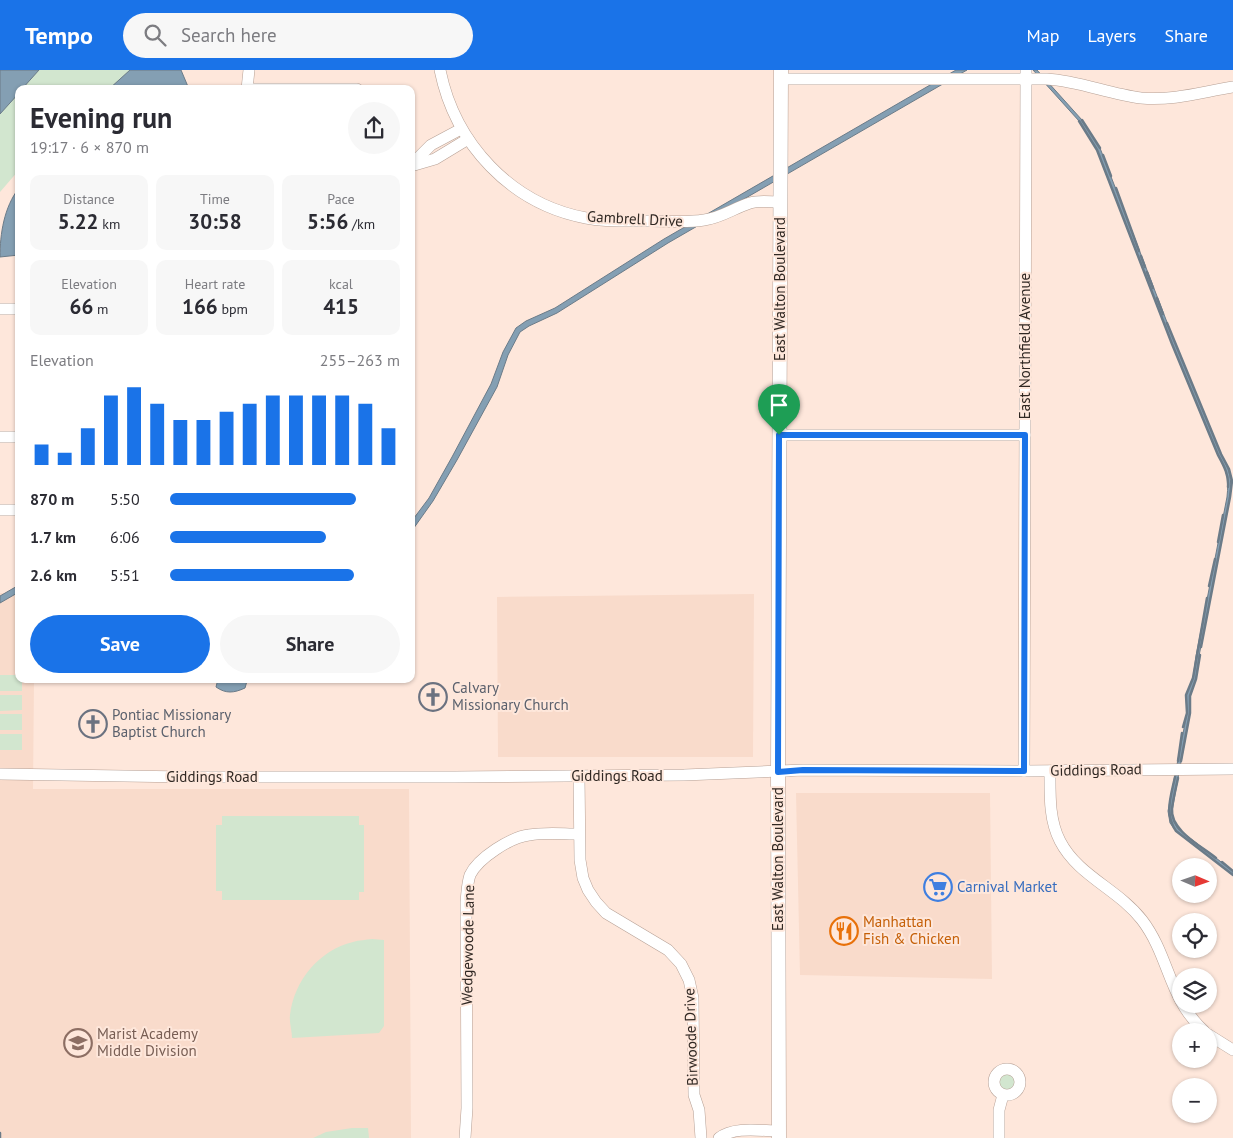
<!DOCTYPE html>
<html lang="en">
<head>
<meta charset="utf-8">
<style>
	body { margin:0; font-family:"PT Sans",sans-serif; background:#f7f7f7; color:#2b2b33; height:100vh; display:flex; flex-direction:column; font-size:19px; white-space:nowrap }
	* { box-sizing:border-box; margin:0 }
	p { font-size:16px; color:#7c7c81 }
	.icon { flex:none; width:28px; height:28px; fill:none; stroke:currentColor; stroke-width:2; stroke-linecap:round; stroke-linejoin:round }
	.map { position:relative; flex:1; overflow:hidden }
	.drawer { position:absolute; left:15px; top:15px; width:400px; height:598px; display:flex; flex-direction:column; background:#fff; border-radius:10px; box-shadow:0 1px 4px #0004 }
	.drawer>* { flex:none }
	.needle { width:32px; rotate:92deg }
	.tools { position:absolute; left:1172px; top:788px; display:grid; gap:10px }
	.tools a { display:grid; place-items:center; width:45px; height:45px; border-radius:50%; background:#fff; box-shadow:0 1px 4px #0004; font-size:25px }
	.pin { position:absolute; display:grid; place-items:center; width:42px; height:42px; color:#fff; margin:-51px -21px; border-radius:50% 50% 50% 0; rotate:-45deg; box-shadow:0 0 5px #0007 }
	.pin .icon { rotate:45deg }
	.round { display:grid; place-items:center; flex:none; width:52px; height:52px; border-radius:26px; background:#f7f7f7 }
	.summary { display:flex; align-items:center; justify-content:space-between; height:85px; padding:0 15px }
	h1 { font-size:28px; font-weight:700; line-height:38px }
	.stats { display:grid; grid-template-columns:repeat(3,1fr); gap:8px; height:85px; padding:5px 15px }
	.stats div { display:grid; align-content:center; border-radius:10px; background:#f7f7f7; text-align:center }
	.stats b { font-size:21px; font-weight:700 }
	.stats small { font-size:14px; font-weight:400 }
	.stats p { font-size:14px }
	.chart { height:140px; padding:10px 15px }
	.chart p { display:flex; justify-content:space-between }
	.chart svg { width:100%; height:90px; margin-top:5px; stroke:#1a73e8; stroke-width:6 }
	.button { display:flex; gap:10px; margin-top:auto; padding:10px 15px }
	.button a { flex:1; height:58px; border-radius:30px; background:#1a73e8; color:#fff; font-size:20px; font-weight:700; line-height:58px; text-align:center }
	.button a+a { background:#f7f7f7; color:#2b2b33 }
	ul { padding:0 15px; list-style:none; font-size:16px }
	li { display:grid; grid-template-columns:80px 60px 1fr; align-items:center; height:38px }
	li i { height:12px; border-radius:6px; background:#1a73e8 }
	header { display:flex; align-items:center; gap:30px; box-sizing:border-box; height:70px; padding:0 25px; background:#1a73e8; color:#fff }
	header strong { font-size:24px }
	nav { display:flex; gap:28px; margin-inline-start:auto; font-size:18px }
	.search { width:350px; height:45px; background:#f7f7f7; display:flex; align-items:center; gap:12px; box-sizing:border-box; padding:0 18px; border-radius:28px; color:#7c7c81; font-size:19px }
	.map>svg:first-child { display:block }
	.built { fill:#f9dbcb }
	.green { fill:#d2e6cf }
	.water { fill:#849fb3; stroke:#6b7b88 }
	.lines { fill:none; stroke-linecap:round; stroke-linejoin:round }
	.stream { stroke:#6b7b88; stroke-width:2.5 }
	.minor-casing { stroke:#b6a095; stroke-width:12 }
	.major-casing { stroke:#b6a095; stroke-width:15 }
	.minor { stroke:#fff; stroke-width:11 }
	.major { stroke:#fff; stroke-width:14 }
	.route-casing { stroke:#fff; stroke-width:10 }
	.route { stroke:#1a73e8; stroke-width:6 }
	.labels { text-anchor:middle; stroke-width:4; stroke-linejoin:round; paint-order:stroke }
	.street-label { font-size:15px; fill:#302823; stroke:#fee7db }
	.worship-label { font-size:15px; fill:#5b616d; stroke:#fee7db; text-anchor:start }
	.shop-label { font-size:15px; fill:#366cbe; stroke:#fee7db; text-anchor:start }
	.food-label { font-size:15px; fill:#c56008; stroke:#fee7db; text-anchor:start }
	.education-label { font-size:15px; fill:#785e54; stroke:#fee7db; text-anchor:start }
</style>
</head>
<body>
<header>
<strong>Tempo</strong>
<div class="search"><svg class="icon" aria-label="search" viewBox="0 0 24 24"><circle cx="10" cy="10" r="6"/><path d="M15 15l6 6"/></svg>Search here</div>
<nav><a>Map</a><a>Layers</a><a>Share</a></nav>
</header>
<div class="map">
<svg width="1233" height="1068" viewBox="0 0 1233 1068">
	<rect width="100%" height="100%" fill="#fee7db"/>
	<g class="built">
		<polygon points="0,523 19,523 19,609 34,609 33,719 409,719 411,1068 0,1068"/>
		<polygon points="754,524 753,687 498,687 497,527"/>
		<polygon points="796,723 990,723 992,909 800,905"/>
	</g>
	<g class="green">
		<polygon points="23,0 166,0 153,19 19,19 19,100 0,122 0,26"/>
		<polygon points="0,605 19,605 19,609 22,609 22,621 0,621"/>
		<polygon points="0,625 22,625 22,640 0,641"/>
		<rect x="0" y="644" width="22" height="16"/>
		<rect x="0" y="664" width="22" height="16"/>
		<polygon points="222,746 359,746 359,755 364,755 364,822 359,822 359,830 222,830 222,821 216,821 216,755 222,755"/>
		<path d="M372 869 384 870V956L379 963 292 968C292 961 289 952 290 945 294 911 319 880 353 872 359 870 366 870 372 869Z"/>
		<circle cx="1007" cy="1012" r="9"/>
		<polygon points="352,1058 368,1058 369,1068 313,1068 326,1062"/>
	</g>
	<g class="water">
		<polygon points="0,0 39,0 22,19 19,19 19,23 0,44"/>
		<polygon points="130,0 181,0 189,19 109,19"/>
		<polygon points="956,0 967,0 668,173 557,243 529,256 520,262 508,285 497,317 457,390 433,431 411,462 411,452 429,428 452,387 491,314 503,282 516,258 526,251 555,238 664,169"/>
		<path d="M1033 0H1037L1082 50 1100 78 1175 273 1221 384C1230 401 1232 408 1230 427L1199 586 1196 609 1190 626V643L1172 741 1174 752 1178 759 1233 801V805L1176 761 1170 753 1168 741 1187 643 1186 625 1193 608 1196 586 1227 427C1229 408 1227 401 1218 385L1172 274 1097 80 1079 51Z"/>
		<path d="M19 118V185L0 187C0 164 4 137 19 118Z"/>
		<polygon points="19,515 19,522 0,533 0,526"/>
		<path d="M218 609H245L247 611 245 618C234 623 226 624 216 617Z"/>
	</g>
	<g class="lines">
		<g class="stream">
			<polyline points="1082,50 1100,78"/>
			<path d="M1079 51 1097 80 1172 274 1218 385C1224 396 1229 405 1228 417"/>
			<polyline points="1103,85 1111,106"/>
			<polyline points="1116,118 1139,181"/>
			<polyline points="1141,186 1145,197"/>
			<polyline points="1147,202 1153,218"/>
			<polyline points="1157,228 1163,244"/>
			<polyline points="1167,253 1221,384 1229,399 1232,411 1230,427 1201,577"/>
			<polyline points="1218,472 1223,445"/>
			<polyline points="1209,516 1215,489"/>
			<polyline points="1183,657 1187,643 1186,625 1193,608 1207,528"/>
			<polyline points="1178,691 1182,663"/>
			<polyline points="1181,691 1190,643 1190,626 1196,609 1200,585"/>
			<path d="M1175 707C1171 726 1164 744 1176 761L1233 805"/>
			<path d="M1178 708C1176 718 1173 729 1172 739 1170 760 1201 776 1216 788"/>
			<polyline points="1222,792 1233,801"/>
			<polyline points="0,1063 0,1068"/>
		</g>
		<defs>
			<g id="minor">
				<path d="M440 0C455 74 511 134 586 148 607 152 629 151 651 151 668 151 686 153 704 150 721 148 734 138 750 133 759 130 770 132 780 132"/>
				<path d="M780 9H1047C1079 11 1109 24 1141 28 1173 31 1202 22 1233 17"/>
				<polyline points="247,19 357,19"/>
				<polyline points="247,19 249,0"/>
				<polyline points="411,95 431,75 461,59"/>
				<polyline points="411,96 435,89 468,69"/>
				<polyline points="0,239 19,239"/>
				<polyline points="779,365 1025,365"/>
				<polyline points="0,367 19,367"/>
				<polyline points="0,440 19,440"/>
				<polyline points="1024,701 1026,0"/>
				<path d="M1050 701C1050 725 1049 750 1060 771 1078 806 1118 819 1142 850 1170 887 1168 928 1204 961"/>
				<polyline points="0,704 186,707 455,707 684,705 803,700 1024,701 1233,699"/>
				<polyline points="579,706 580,790 583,808 588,820 596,832 606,843 668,880 681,894 689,910 693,928 694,1025 699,1040 701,1068"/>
				<polyline points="1209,965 1233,980"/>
				<circle cx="1007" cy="1012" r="13"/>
				<path d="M465 1068 467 1038 466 832C467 823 467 814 470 805 478 788 511 767 529 765 545 762 563 764 579 764"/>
				<path d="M719 1068C734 1056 761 1061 779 1061"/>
				<polyline points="999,1068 999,1040 1003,1025"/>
			</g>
			<polyline id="major" points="779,1068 778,702 781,0"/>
		</defs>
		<use href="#minor" class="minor-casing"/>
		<use href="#major" class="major-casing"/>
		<use href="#minor" class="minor"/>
		<use href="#major" class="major"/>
	</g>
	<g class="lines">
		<defs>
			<polygon id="route" points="779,365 1025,365 1024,701 803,700 778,702"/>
		</defs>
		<use href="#route" class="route-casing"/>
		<use href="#route" class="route"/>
	</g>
	<defs>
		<symbol id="church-ring" viewBox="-11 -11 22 22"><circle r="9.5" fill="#fee7db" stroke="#6b7280" stroke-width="1.5"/><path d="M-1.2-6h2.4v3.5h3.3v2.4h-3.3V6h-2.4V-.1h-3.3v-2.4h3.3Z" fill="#6b7280"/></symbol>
		<symbol id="supermarket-ring" viewBox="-11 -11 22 22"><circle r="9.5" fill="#fee7db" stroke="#3f7fe0" stroke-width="1.5"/><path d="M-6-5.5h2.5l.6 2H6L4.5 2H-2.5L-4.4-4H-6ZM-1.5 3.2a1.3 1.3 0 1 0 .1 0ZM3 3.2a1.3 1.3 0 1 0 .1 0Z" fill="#3f7fe0"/></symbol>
		<symbol id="restaurant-ring" viewBox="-11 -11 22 22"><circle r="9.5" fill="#fee7db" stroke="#e8710a" stroke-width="1.5"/><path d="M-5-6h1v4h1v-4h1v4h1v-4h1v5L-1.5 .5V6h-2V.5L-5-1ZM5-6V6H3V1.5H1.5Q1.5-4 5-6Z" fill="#e8710a"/></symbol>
		<symbol id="school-ring" viewBox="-11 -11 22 22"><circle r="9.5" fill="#fee7db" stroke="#8d6e63" stroke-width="1.5"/><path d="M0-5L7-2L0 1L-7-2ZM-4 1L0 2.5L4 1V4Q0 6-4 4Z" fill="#8d6e63"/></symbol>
	</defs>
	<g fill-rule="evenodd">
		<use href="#church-ring" x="417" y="611" width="32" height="32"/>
		<use href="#church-ring" x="77" y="638" width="32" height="32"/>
		<use href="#supermarket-ring" x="922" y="801" width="32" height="32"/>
		<use href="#restaurant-ring" x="828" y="845" width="32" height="32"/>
		<use href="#school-ring" x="62" y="957" width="32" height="32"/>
	</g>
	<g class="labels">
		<g class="street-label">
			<text transform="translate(635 149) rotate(3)" y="5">Gambrell Drive</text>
			<text transform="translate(780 219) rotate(-90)" y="5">East Walton Boulevard</text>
			<text transform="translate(1025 276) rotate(-90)" y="5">East Northfield Avenue</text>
			<text transform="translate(1096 700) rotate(-1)" y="5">Giddings Road</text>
			<text x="617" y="711">Giddings Road</text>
			<text x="212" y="712">Giddings Road</text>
			<text transform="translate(778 789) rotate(-90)" y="5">East Walton Boulevard</text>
			<text transform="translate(468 875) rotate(-89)" y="5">Wedgewoode Lane</text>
			<text transform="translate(691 967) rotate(-92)" y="5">Birwoode Drive</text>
		</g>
		<g class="worship-label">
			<text x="452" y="623">Calvary<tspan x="452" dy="17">Missionary Church</tspan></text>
			<text x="112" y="650">Pontiac Missionary<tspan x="112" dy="17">Baptist Church</tspan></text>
		</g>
		<g class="shop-label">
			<text x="957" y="822">Carnival Market</text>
		</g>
		<g class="food-label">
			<text x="863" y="857">Manhattan<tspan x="863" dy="17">Fish &amp; Chicken</tspan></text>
		</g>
		<g class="education-label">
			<text x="97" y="969">Marist Academy<tspan x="97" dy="17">Middle Division</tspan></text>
		</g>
	</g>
</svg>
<div class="tools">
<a><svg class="needle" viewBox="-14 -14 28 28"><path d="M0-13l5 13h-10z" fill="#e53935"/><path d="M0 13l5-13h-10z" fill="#7c7c81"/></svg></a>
<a><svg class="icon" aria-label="locate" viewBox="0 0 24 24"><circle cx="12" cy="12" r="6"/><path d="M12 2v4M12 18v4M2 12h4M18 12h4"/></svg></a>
<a><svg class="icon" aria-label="layers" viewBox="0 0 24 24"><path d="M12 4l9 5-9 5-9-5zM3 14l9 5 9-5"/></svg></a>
<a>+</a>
<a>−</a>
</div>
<div class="pin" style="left:779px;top:365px;background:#1e9e55"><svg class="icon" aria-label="arrive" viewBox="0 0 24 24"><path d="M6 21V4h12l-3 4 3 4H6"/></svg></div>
<section class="drawer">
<div class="summary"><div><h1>Evening run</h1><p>19:17 · 6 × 870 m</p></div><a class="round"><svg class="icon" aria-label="share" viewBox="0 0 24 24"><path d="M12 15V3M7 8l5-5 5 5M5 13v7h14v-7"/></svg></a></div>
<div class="stats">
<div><p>Distance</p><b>5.22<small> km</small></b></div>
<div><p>Time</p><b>30:58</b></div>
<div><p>Pace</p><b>5:56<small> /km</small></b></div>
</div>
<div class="stats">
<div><p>Elevation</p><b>66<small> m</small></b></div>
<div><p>Heart rate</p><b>166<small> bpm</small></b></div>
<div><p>kcal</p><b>415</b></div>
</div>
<div class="chart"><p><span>Elevation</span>255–263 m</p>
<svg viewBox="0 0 160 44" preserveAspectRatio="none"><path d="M5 44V34M15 44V38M25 44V26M35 44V10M45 44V6M55 44V14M65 44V22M75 44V22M85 44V18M95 44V14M105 44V10M115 44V10M125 44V10M135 44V10M145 44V14M155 44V26"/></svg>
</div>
<ul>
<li><b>870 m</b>5:50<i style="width:81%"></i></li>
<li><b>1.7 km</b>6:06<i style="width:68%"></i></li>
<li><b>2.6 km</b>5:51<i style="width:80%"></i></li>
</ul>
<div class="button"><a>Save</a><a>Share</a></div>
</section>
</div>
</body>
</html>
